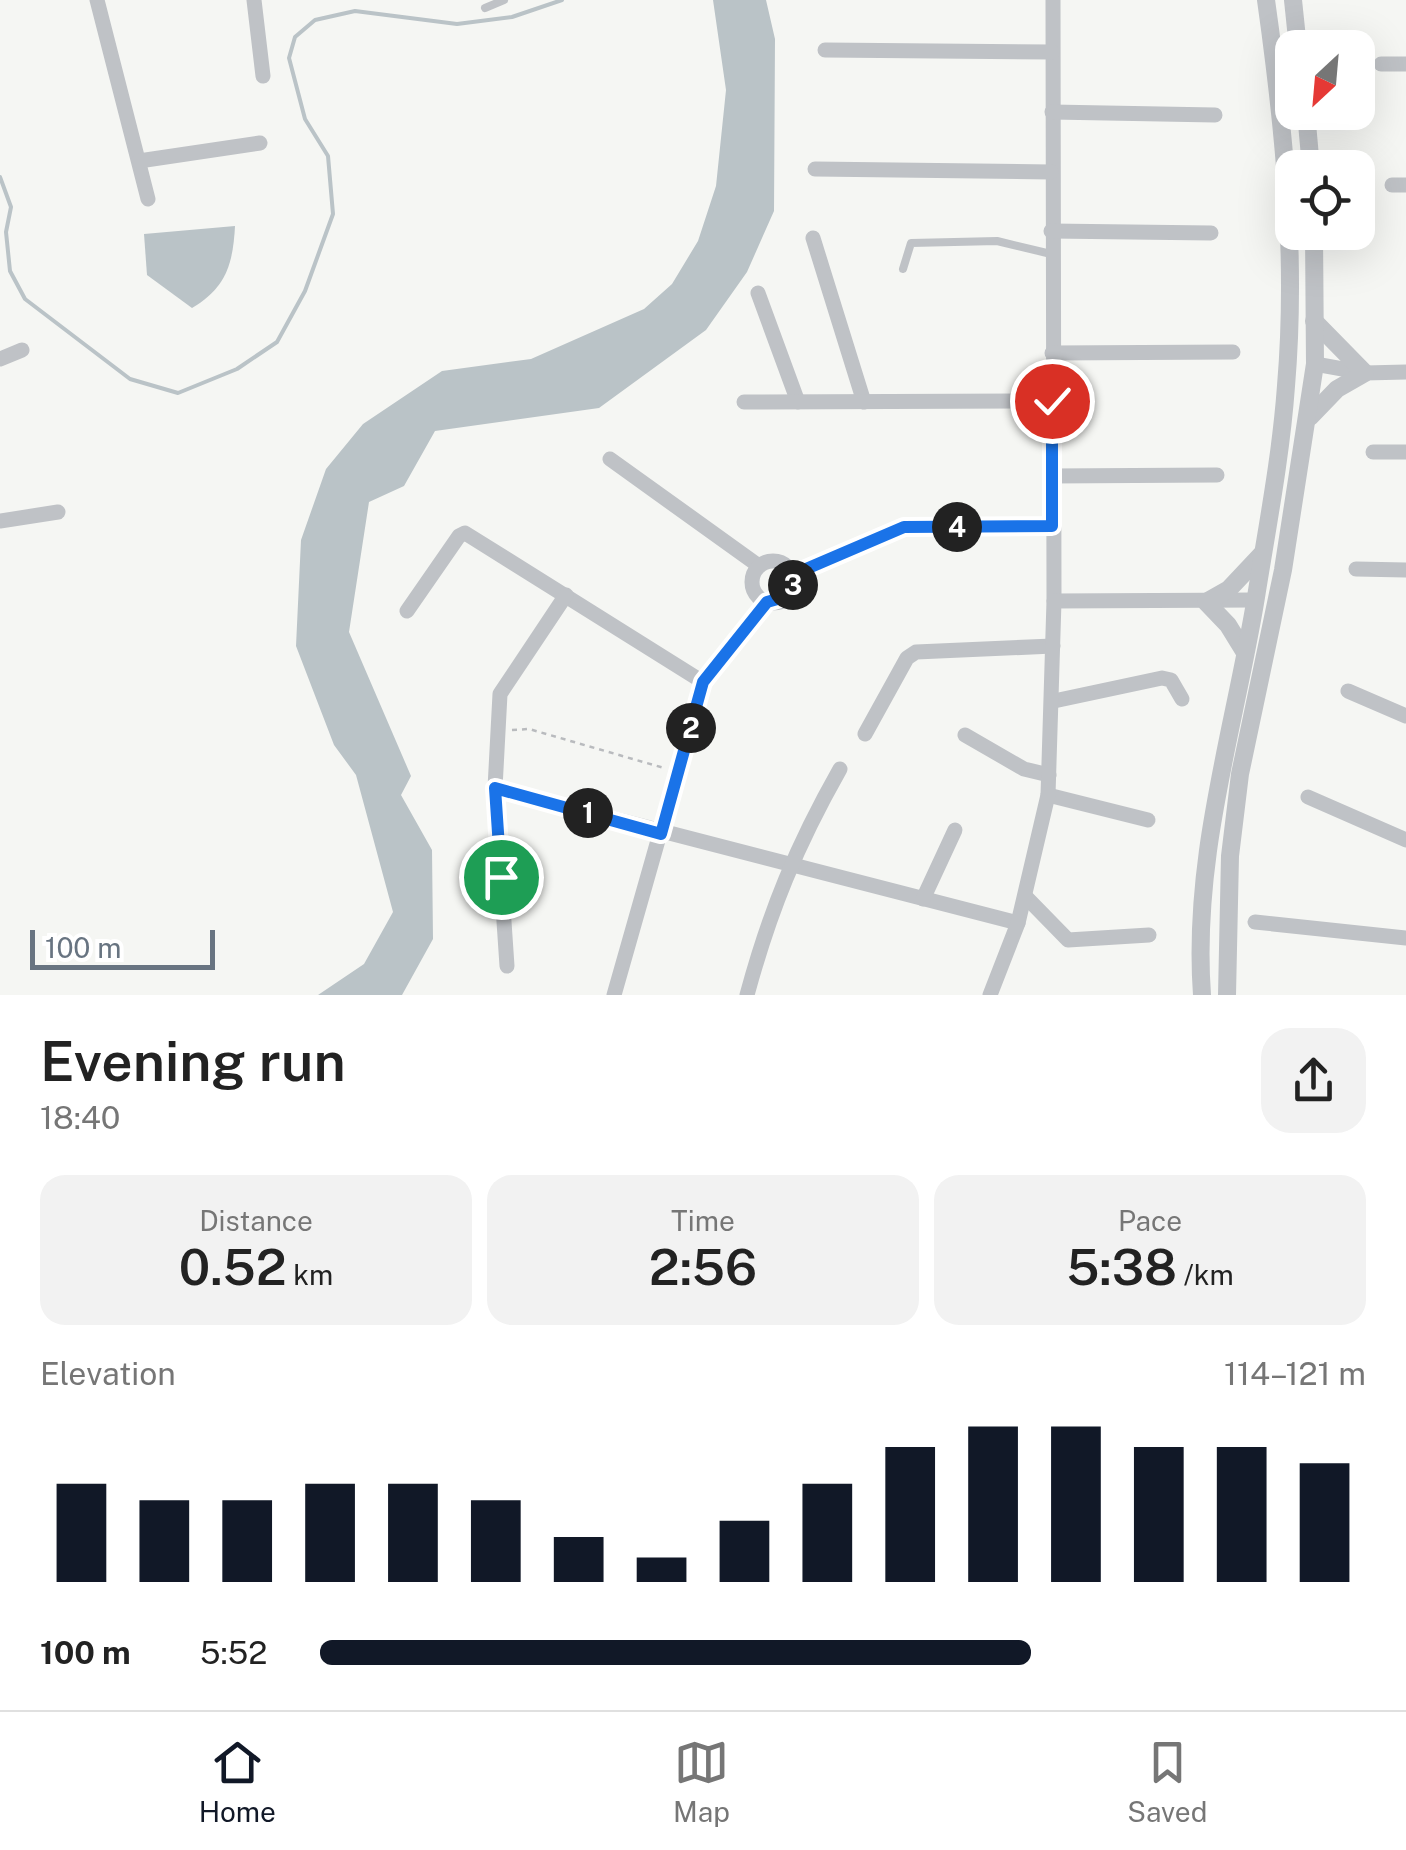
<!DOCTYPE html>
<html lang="en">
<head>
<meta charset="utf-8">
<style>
	body { margin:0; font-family:"Public Sans",sans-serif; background:#f2f2f2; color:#222; height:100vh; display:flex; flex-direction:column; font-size:38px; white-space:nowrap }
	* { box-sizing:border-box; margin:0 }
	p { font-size:32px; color:#767676 }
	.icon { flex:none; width:55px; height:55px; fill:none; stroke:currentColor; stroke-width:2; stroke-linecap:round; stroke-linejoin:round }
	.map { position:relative; height:995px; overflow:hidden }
	.details { display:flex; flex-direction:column; background:#fff; flex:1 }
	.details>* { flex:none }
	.needle { width:65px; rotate:206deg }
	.tools { position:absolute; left:1275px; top:30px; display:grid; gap:20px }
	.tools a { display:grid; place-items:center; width:100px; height:100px; border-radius:20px; background:#fff; box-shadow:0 10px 40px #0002; font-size:50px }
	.scale { position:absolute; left:30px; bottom:25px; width:185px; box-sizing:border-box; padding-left:10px; border:5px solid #687481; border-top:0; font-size:28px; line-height:35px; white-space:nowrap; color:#687481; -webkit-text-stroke:8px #fff; paint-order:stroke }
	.pin { position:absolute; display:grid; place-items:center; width:85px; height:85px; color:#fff; margin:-42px; border:5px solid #fff; border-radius:50%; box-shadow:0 2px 10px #0007 }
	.km { position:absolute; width:50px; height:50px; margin:-25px; border-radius:50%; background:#222; color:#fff; font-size:28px; line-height:50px; text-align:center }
	.round { display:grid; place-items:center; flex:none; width:105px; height:105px; border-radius:30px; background:#f2f2f2 }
	.summary { display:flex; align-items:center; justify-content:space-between; height:170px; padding:0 40px }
	h1 { font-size:55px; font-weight:600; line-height:75px }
	.figures { display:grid; grid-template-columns:repeat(3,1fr); gap:15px; height:170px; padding:10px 40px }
	.figures div { display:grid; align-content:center; border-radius:25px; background:#f2f2f2; text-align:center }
	.figures b { font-size:50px; font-weight:600 }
	.figures small { font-size:28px; font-weight:400 }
	.figures p { font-size:28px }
	.chart { height:280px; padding:20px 40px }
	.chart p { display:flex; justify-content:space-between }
	.chart svg { width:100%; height:180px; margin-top:10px; stroke:#111827; stroke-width:6 }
	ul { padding:0 40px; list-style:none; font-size:32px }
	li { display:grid; grid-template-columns:160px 120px 1fr; align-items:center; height:75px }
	li i { height:25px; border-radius:12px; background:#111827 }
	.tabs { display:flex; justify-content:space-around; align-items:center; height:140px; border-top:2px solid #e0e0e0; background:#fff; font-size:28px; color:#767676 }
	.tabs a { display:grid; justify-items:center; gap:5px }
	.tabs .active { color:#111827 }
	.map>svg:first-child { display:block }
	.water { fill:#bac3c7 }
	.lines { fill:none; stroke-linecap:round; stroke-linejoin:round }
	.stream { stroke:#bac3c7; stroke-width:4 }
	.path { stroke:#b9bbbe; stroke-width:2.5; stroke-dasharray:5 5; stroke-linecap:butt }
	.service { stroke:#bfc2c6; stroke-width:8 }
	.minor { stroke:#bfc2c6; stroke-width:15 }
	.tertiary { stroke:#bfc2c6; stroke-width:18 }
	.route-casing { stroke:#fff; stroke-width:20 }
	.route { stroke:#1a73e8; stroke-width:12 }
</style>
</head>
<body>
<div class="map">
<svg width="1406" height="995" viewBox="0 0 1406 995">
	<rect width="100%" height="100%" fill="#f5f6f3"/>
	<g class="water">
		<polygon points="713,0 766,0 775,39 774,211 747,272 706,330 599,408 435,431 404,486 369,502 349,632 411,776 401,795 432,850 433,939 402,995 318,995 364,964 393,912 356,775 334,745 296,646 301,540 326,469 363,424 442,371 531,359 644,309 672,284 698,241 716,186 726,90"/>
		<path d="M235 226C233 264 226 288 192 308L147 275 144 234Z"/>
	</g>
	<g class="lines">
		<polyline class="stream" points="0,177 11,207 6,232 10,271 25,299 130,379 178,393 237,369 277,342 305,291 333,214 328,156 305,119 289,58 295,37 315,20 355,11 457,24 512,17 562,0"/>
		<polyline class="path" points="512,730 529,729 664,768"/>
		<g class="service">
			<polyline points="485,8 504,0"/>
			<polyline points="903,269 911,243 997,241 1051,254"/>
		</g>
		<g class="minor">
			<polyline points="97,0 148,199"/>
			<polyline points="254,0 263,76"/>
			<polyline points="1053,0 1054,601"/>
			<polyline points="825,50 1052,52"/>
			<polyline points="1381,64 1406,64"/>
			<polyline points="1052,112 1215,115"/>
			<polyline points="139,161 260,143"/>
			<polyline points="815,169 1051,172"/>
			<polyline points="1392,185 1406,185"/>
			<polyline points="1051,231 1211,233"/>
			<polyline points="813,238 864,402"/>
			<polyline points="758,293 798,402"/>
			<polyline points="1052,353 1233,352"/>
			<polyline points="0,359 22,350"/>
			<polyline points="1315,364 1365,373 1406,372"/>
			<polyline points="744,402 1052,401"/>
			<polyline points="1373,452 1406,452"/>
			<polyline points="610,459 759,566"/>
			<polyline points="1051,476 1217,475"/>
			<polyline points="0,521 58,512"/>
			<circle cx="773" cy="582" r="21"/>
			<polyline points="1356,569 1406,570"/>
			<polyline points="792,575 904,527 1052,526"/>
			<polyline points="407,611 459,536 465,533 703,682"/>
			<polyline points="1348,691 1406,716"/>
			<polyline points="1054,701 1162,678 1171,680 1182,699"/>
			<polyline points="865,734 907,658 916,652 1053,646"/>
			<polyline points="965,735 1024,769 1049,775"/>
			<polyline points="495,788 1018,923"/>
			<polyline points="1048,795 1148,820"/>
			<polyline points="1308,797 1406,840"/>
			<polyline points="1025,896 1068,940 1149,935"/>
			<polyline points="923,899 955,830"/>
			<polyline points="1255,922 1406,938"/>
			<polyline points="507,966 495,788 500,694 566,595"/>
			<polyline points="614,995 703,682 767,602"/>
			<path d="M747 995C770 910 797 845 840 769"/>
			<polyline points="990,995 1018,923 1048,795 1054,601 1255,600"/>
		</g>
		<g class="tertiary">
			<polyline points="1293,0 1298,48"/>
			<polyline points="1306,112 1311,168"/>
			<polyline points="1310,417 1337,389 1365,373 1314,321"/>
			<polyline points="1244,651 1228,625 1206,602 1229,589 1261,555"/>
			<path d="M1202 995C1192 858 1234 731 1256 597 1267 528 1281 456 1286 386 1297 256 1284 128 1266 0"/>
			<polyline points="1227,995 1230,856 1240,774 1283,570 1315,364 1314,232"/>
		</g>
	</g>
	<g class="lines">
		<defs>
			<polyline id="route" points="501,877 495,788 661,834 703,682 767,602 788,596 792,575 904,527 1052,526 1052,401"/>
		</defs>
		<use href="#route" class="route-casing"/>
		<use href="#route" class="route"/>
	</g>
</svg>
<div class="tools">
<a><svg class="needle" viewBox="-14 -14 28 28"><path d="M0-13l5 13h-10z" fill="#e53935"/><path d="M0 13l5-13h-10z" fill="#767676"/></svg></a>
<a><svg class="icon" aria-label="locate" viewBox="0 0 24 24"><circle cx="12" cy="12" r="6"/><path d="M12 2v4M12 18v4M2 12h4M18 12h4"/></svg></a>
</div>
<div class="scale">100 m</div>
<div class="pin" style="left:501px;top:877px;background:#1e9e55"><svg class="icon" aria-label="arrive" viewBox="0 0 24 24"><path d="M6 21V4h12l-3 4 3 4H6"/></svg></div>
<div class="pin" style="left:1052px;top:401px;background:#d93025"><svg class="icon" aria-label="check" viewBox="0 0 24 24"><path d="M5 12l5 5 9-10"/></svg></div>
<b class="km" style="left:588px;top:813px">1</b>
<b class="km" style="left:691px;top:728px">2</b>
<b class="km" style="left:793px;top:585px">3</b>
<b class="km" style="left:957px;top:527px">4</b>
</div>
<section class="details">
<div class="summary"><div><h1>Evening run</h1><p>18:40</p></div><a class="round"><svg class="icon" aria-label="share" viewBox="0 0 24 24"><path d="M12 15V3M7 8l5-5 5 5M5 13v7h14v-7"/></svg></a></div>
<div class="figures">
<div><p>Distance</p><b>0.52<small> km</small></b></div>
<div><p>Time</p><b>2:56</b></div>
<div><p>Pace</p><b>5:38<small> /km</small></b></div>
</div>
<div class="chart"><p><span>Elevation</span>114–121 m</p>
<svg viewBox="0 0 160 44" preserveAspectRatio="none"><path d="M5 44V20M15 44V24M25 44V24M35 44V20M45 44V20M55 44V24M65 44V33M75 44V38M85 44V29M95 44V20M105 44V11M115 44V6M125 44V6M135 44V11M145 44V11M155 44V15"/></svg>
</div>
<ul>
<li><b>100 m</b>5:52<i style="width:68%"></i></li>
</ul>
</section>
<nav class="tabs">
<a class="active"><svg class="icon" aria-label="home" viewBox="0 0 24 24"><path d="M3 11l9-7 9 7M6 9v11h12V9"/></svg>Home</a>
<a><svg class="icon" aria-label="map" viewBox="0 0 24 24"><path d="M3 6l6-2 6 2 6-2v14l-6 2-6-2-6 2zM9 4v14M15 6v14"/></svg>Map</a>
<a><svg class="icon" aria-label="saved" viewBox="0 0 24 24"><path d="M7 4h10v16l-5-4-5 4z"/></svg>Saved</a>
</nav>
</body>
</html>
